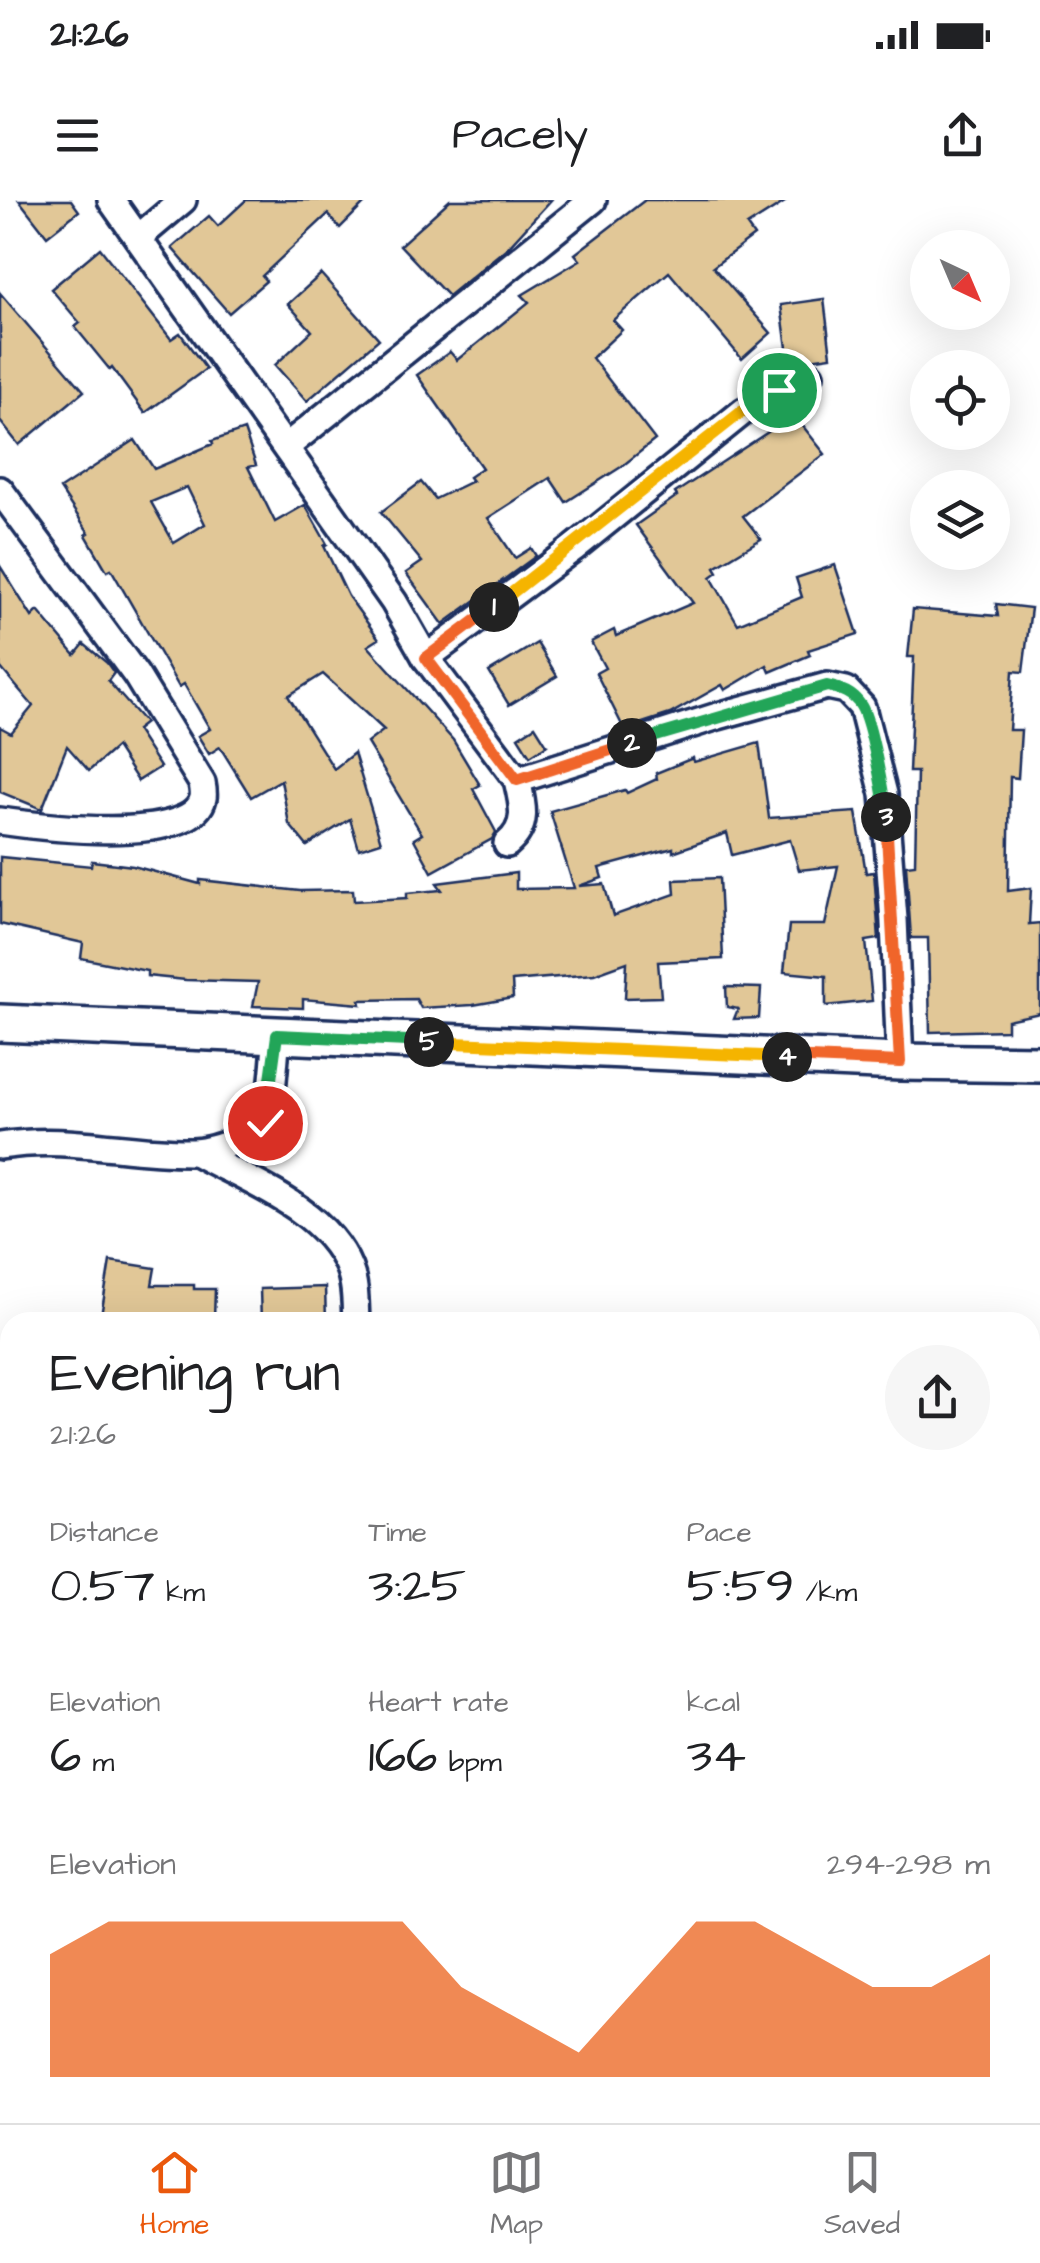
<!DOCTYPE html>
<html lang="en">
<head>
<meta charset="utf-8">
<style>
	body { margin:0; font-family:"Architects Daughter",sans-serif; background:#f6f6f6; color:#202124; height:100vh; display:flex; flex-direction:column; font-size:38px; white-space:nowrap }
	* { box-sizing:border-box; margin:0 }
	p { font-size:32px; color:#757577 }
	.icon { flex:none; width:55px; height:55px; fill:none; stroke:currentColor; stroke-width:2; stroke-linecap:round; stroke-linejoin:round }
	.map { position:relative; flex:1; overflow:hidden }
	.sheet { position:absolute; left:0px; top:1112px; width:1040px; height:812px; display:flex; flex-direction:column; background:#fff; border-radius:30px 30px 0 0; box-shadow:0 10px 40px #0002 }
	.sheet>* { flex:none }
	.needle { width:65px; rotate:136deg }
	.fabs { position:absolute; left:910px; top:30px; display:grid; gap:20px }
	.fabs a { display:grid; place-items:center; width:100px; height:100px; border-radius:50%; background:#fff; box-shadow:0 10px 40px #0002; font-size:50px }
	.pin { position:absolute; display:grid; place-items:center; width:85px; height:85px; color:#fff; margin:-42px; border:5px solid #fff; border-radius:50%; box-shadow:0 2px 10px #0007 }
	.km { position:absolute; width:50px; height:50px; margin:-25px; border-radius:50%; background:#222; color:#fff; font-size:28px; line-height:50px; text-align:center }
	.round { display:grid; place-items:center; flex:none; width:105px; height:105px; border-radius:52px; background:#f6f6f6 }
	.headline { display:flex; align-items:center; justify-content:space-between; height:170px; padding:0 50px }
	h1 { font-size:55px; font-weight:600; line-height:75px }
	.metrics { display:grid; grid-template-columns:repeat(3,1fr); gap:15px; height:170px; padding:10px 50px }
	.metrics div { display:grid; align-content:center }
	.metrics b { font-size:50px; font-weight:600 }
	.metrics small { font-size:28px; font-weight:400 }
	.metrics p { font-size:28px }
	.chart { height:280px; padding:20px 50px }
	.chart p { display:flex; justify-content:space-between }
	.chart svg { width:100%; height:180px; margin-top:10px; fill:#ea580c; opacity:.7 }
	.status { display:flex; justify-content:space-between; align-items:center; height:70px; padding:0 50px; background:#fff; direction:ltr }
	.status svg { height:28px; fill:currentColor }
	header { display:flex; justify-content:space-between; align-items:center; height:130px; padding:0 50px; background:#fff; font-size:45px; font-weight:600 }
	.menu { display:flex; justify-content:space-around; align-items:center; height:140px; border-top:2px solid #e0e0e0; background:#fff; font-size:28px; color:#757577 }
	.menu a { display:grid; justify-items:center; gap:5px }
	.menu .current { color:#ea580c }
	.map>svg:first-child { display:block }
	.building { fill:#e1c797; stroke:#1b2f5e; stroke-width:2.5; fill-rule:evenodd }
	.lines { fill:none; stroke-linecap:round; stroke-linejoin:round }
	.minor-casing { stroke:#1b2f5e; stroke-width:32 }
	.secondary-casing { stroke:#1b2f5e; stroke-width:42 }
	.minor { stroke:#fff; stroke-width:25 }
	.secondary { stroke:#fff; stroke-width:35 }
	.split-1-casing { stroke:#fff; stroke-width:20 }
	.split-2-casing { stroke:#fff; stroke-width:20 }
	.split-3-casing { stroke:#fff; stroke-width:20 }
	.split-4-casing { stroke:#fff; stroke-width:20 }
	.split-5-casing { stroke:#fff; stroke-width:20 }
	.split-6-casing { stroke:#fff; stroke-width:20 }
	.split-1 { stroke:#f5b400; stroke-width:12 }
	.split-2 { stroke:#f0652b; stroke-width:12 }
	.split-3 { stroke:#22a559; stroke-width:12 }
	.split-4 { stroke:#f0652b; stroke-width:12 }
	.split-5 { stroke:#f5b400; stroke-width:12 }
	.split-6 { stroke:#22a559; stroke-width:12 }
</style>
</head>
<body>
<div class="status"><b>21:26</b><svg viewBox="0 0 49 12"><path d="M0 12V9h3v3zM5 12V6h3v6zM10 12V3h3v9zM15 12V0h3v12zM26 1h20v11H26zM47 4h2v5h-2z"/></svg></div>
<header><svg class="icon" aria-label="menu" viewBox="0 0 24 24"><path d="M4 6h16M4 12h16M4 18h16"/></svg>Pacely<svg class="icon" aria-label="share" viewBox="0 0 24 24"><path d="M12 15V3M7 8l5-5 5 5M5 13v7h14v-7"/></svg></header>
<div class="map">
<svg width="1040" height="1923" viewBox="0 0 1040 1923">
	<rect width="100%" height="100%" fill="#fff"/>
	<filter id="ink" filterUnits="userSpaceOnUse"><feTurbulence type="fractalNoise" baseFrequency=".01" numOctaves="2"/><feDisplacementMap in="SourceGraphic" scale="20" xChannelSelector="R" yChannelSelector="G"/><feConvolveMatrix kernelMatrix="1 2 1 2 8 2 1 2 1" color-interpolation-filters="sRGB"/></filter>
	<g filter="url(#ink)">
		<g class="building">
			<polygon points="19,0 71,0 79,11 47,36"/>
			<polygon points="246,0 368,0 340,28 328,14 262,76 266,81 229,113 172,48 209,16 218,26"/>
			<polygon points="450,0 551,0 508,47 448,96 400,45"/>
			<polygon points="645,0 788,0 747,26 754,36 713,67 771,133 742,159 669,72 613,120 622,130 592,158 655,240 621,267 566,302 550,278 488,318 515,358 531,348 536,356 443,424 406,373 422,362 381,312 421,282 435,299 472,281 469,277 482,268 417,175 450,152 457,160 529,102 522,95 580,60 575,54"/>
			<polygon points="100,48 171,139 180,133 206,169 145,213 112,168 110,170 75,127 80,123 51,89"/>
			<polygon points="321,74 379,139 307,201 275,165 312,131 288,104"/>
			<polygon points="0,93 84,191 19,245 0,221"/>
			<polygon points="824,99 831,156 789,162 781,105"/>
			<polygon points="794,215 825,254 743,316 761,339 715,367 718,372 711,377 738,424 802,397 796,378 835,365 858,434 808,450 810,455 770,472 767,465 725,490 722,485 670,514 624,529 596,473 605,468 591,442 614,430 616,436 693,403 636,325 677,296 675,293"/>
			<path d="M244 230 256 265 248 267 275 322 305 305 327 344 324 346 348 396 379 439 368 446 453 540 480 585 473 589 496 632 492 639 432 672 414 639 422 634 367 543 384 530 323 474 288 496 334 569 354 553 381 642 359 649 350 619 307 646 289 624 281 580 251 597 220 547 209 554 198 536 210 529 184 484 179 487 111 369 107 371 86 335 89 333 60 289 135 240 154 269 213 244 212 241ZM187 287 205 324 174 343 151 302Z"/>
			<polygon points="0,366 32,417 38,411 75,455 84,444 107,463 114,473 108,481 145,523 136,530 160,567 138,581 116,547 89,571 67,546 42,609 0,592 0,527 11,533 33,506 0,467"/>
			<polygon points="996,404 1031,408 1023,472 1013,471 1009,530 1021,530 1018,578 1010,577 1008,691 1031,688 1029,724 1040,723 1040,813 1007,820 1007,830 930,832 928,738 911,738 906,665 915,664 917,572 909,572 914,457 908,457 913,409 998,416"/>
			<polygon points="537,443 557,476 509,505 489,472"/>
			<polygon points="535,526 547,545 530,556 518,537"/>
			<polygon points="759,543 769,618 856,612 866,673 874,672 879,739 866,741 872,801 826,806 826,776 784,772 789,725 825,725 838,666 799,670 790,640 732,655 727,633 673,652 673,648 599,668 602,678 579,686 604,684 613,716 675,694 674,680 719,678 723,759 658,762 661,797 625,798 627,762 594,774 512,781 513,798 473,805 421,808 416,799 360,800 361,804 303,799 303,808 253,806 258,782 186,780 147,776 147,771 81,758 83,743 0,724 0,657 91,666 92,661 133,666 200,684 200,680 300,691 353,690 354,701 407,698 407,693 442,690 437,683 516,673 516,689 574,688 550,611 625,590 627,593 657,579 656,573 693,558 694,562"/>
			<polygon points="726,787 761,788 759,818 734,819 738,809 727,807"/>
			<polygon points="110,1061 155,1068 152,1085 194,1085 194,1089 215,1089 214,1119 194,1118 194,1122 100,1122"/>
			<polygon points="325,1087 326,1122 261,1122 260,1089"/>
		</g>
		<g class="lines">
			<defs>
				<g id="minor">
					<path d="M111 0 394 402 426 458 517 580C523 605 529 626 507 644"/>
					<polyline points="138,38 183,0"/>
					<polyline points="286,247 593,0"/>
					<path d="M0 290 136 475 202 583C203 588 204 593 203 598 192 647 36 626 0 621"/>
					<polyline points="426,458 574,348 744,211 810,175"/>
					<polyline points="517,580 718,516 827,486 846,490 862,507 884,594 894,719 900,862"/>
					<path d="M0 946C70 935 125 953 192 952 207 952 254 938 262 926 274 909 274 857 277 835"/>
					<path d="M195 952C247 981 325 1008 349 1068 356 1085 355 1105 356 1122"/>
					<polyline points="0,1157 10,1171"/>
					<polyline points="0,1485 10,1480"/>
				</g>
				<polyline id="secondary" points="0,823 900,862 1040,864"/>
			</defs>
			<use href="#minor" class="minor-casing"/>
			<use href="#secondary" class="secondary-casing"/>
			<use href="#minor" class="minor"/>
			<use href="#secondary" class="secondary"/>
		</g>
	</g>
	<g class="lines" filter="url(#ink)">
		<defs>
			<polyline id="split-1" points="494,407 744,210 779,190"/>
			<polyline id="split-2" points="494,407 426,458 517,580 632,543"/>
			<path id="split-3" d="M632 543 827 486C841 489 853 493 861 506 871 522 884 595 886 617"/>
			<polyline id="split-4" points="787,857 900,862 886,617"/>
			<polyline id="split-5" points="429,842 787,857"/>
			<polyline id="split-6" points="265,923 277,835 429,842"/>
		</defs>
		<use href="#split-1" class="split-1-casing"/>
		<use href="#split-2" class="split-2-casing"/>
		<use href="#split-3" class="split-3-casing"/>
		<use href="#split-4" class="split-4-casing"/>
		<use href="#split-5" class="split-5-casing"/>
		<use href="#split-6" class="split-6-casing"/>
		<use href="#split-1" class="split-1"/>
		<use href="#split-2" class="split-2"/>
		<use href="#split-3" class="split-3"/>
		<use href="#split-4" class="split-4"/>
		<use href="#split-5" class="split-5"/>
		<use href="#split-6" class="split-6"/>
	</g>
</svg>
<div class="fabs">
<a><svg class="needle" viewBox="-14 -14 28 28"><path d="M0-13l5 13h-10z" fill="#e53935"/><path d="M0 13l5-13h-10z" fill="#757577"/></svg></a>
<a><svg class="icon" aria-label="locate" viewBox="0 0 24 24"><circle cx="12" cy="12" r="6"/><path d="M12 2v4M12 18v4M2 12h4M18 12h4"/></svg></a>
<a><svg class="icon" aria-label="layers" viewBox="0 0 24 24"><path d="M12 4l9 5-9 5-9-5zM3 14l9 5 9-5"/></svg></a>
</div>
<div class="pin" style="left:779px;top:190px;background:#1e9e55"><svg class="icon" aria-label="arrive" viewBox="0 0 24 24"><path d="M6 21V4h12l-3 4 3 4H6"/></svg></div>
<div class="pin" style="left:265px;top:923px;background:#d93025"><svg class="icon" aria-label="check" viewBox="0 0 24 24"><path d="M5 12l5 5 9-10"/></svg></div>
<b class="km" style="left:494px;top:407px">1</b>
<b class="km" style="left:632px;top:543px">2</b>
<b class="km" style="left:886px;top:617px">3</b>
<b class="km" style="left:787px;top:857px">4</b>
<b class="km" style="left:429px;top:842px">5</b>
<section class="sheet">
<div class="headline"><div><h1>Evening run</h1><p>21:26</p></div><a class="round"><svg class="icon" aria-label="share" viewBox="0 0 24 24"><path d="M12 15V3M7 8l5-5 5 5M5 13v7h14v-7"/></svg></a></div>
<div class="metrics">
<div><p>Distance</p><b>0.57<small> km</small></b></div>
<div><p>Time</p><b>3:25</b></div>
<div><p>Pace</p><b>5:59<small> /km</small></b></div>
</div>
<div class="metrics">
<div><p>Elevation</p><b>6<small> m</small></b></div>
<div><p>Heart rate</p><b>166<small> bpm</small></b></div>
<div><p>kcal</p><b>34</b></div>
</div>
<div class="chart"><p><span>Elevation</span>294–298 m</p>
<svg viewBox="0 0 160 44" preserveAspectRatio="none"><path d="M0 44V14L10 6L20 6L30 6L40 6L50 6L60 6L70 22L80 30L90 38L100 22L110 6L120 6L130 14L140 22L150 22L160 14V44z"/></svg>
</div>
</section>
</div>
<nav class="menu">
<a class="current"><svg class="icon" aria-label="home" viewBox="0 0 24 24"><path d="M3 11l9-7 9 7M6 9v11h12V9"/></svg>Home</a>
<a><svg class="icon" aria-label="map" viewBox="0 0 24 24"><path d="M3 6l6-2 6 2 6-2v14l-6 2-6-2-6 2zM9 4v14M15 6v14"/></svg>Map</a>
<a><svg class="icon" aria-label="saved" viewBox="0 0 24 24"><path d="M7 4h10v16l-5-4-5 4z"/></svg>Saved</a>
</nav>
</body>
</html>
